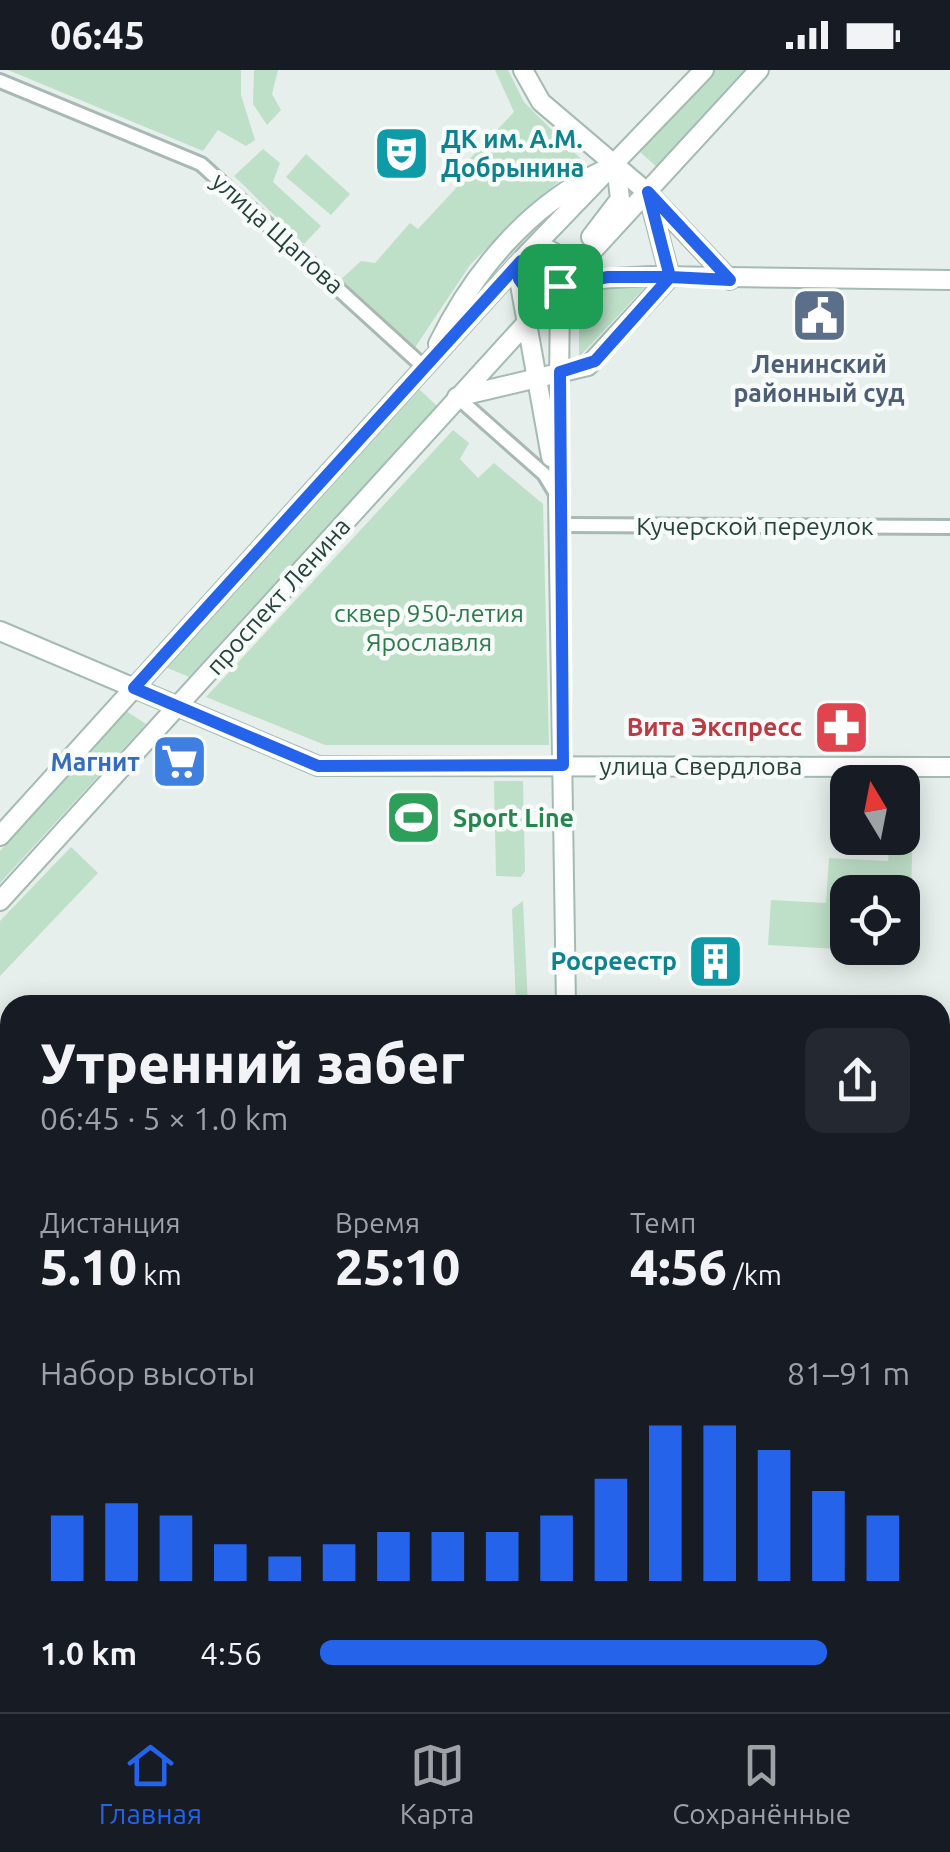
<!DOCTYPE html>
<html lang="ru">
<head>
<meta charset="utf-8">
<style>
	body { margin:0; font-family:Ubuntu,sans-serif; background:#242831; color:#f1f3f6; height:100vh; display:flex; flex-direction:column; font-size:38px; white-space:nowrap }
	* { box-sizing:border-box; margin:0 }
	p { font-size:32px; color:#9ea1a6 }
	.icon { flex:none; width:55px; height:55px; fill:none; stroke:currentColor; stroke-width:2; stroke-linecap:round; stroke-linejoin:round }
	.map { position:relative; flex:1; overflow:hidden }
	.drawer { position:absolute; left:0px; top:925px; width:950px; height:718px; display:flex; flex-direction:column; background:#171b24; border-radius:30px 30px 0 0; box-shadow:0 5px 25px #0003 }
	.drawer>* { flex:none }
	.needle { width:65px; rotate:350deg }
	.tools { position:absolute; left:830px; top:695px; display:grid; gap:20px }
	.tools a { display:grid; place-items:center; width:90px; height:90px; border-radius:20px; background:#171b24; box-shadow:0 5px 25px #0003; font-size:50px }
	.pin { position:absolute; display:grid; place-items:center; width:85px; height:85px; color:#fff; margin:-42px; border-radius:20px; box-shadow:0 5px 15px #0006 }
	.round { display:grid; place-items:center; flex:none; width:105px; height:105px; border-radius:20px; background:#242831 }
	.summary { display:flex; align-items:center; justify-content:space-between; height:170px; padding:0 40px }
	h1 { font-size:55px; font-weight:800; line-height:75px }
	.stats { display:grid; grid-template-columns:repeat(3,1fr); gap:15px; height:170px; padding:10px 40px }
	.stats div { display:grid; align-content:center }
	.stats b { font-size:50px; font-weight:800 }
	.stats small { font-size:28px; font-weight:400 }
	.stats p { font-size:28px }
	.chart { height:280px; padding:20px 40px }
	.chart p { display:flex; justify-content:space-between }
	.chart svg { width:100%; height:180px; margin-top:10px; stroke:#2563eb; stroke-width:6 }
	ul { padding:0 40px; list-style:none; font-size:32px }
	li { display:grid; grid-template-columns:160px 120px 1fr; align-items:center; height:75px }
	li i { height:25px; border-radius:12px; background:#2563eb }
	.status { display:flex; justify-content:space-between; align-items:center; height:70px; padding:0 50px; background:#171b24; direction:ltr }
	.status svg { height:28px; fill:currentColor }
	.menu { display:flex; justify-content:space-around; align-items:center; height:140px; border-top:2px solid #363941; background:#171b24; font-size:28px; color:#9ea1a6 }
	.menu a { display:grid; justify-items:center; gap:5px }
	.menu .selected { color:#2563eb }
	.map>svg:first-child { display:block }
	.green { fill:#bfe0c8; fill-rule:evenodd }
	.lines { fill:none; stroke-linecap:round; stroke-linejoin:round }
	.street-casing { stroke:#a8b8b2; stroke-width:18 }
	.secondary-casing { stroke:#a4bbb3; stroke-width:22 }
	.street { stroke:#fff; stroke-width:12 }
	.secondary { stroke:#fff; stroke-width:18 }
	.route-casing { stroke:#fff; stroke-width:20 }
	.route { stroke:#2563eb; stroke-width:12 }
	.labels { text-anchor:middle; stroke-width:9; stroke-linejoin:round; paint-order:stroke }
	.culture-label { font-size:25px; font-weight:bold; fill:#0d838f; stroke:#f7fbf9; text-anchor:start }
	.street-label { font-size:25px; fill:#24423a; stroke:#f7fbf9 }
	.service-label { font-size:25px; font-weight:bold; fill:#4e5e75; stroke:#f7fbf9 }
	.park-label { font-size:25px; fill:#2d7a4b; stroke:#f7fbf9 }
	.health-label { font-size:25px; font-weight:bold; fill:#be3a42; stroke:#f7fbf9; text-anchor:end }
	.shop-label { font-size:25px; font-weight:bold; fill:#366cbe; stroke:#f7fbf9; text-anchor:end }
	.leisure-label { font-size:25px; font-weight:bold; fill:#27864d; stroke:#f7fbf9; text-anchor:start }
</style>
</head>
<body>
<div class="status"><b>06:45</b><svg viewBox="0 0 49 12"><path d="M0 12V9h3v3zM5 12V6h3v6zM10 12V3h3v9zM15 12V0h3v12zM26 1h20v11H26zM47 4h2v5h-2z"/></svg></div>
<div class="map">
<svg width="950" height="1642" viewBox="0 0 950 1642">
	<rect width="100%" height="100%" fill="#e6efeb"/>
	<g class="green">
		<polygon points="8,0 241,0 241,25 255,70 246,76 218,60 203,81"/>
		<polygon points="254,0 278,0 272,24 281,40 267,55 253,34"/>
		<polygon points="495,0 508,0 524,32 583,91 518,146 470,195 414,279 338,212 361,191 375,193 410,153 418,159 470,103 463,96 514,42"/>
		<polygon points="713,0 747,0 658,98 639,81"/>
		<polygon points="263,79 280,93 273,112 321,156 304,174 234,106"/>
		<polygon points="306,84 350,124 331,145 286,107"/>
		<polygon points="646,216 579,287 579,247 606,217"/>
		<polygon points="419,319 437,336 189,607 163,596"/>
		<polygon points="453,360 469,373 460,389 478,408 494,393 543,434 549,675 325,675 206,627"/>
		<polygon points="126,641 146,654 0,813 0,781"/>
		<polygon points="494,711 523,711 525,801 521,807 496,806"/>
		<path d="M903 726H914L909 883 768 875 771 830 826 833 829 788 888 791 890 768H902ZM848 822H902V878H848Z"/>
		<polygon points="71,777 98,803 0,906 0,851"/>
		<polygon points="523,831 528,935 516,935 512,839"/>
	</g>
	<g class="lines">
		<defs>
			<g id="street">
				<polyline points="0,11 201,94 425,298"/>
				<polyline points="457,327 544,404 558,427"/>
				<polyline points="559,455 950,457"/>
				<polyline points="940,1166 950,1167"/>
				<polyline points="3,1211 6,1149"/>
				<polyline points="55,1642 56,1632"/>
			</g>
			<g id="secondary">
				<polyline points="523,0 541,32 648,123 730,210"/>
				<polyline points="591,167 620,129 616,94"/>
				<polyline points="521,192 519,209 551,387"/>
				<polyline points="564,212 759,0"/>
				<polyline points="560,216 580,210 650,206 950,210"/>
				<polyline points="560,217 558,427 566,935"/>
				<path d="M438 274C473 202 529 135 602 101"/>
				<polyline points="457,327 588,296 670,207 648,123"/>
				<polyline points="0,561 318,696 950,697"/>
				<polyline points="0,766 527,184 704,0"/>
				<path d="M0 831 560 216C569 201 564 187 549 180L527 184"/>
				<polyline points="0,1481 10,1481"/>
				<polyline points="940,1500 950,1501"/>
				<polyline points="575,1642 575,1632"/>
			</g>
		</defs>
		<use href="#street" class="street-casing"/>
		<use href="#secondary" class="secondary-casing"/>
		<use href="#street" class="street"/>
		<use href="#secondary" class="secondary"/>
	</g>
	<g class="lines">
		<defs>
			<polyline id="route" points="560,216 542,226 528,222 519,209 521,191 134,618 318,696 563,695 560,302 595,291 670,207 730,210 648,122 670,207 608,207 560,216"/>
		</defs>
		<use href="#route" class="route-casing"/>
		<use href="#route" class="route"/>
	</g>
	<defs>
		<symbol id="theatre-square" viewBox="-11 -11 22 22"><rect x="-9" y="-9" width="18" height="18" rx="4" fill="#0f9aa8" stroke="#f7fbf9"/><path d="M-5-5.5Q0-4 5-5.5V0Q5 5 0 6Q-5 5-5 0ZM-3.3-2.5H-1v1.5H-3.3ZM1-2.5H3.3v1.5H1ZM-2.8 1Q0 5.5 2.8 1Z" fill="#fff"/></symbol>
		<symbol id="civic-square" viewBox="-11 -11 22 22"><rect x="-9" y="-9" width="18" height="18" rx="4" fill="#5c6f8a" stroke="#f7fbf9"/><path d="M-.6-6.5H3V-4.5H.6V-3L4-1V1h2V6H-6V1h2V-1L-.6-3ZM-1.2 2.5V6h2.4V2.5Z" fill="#fff"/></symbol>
		<symbol id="pharmacy-square" viewBox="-11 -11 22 22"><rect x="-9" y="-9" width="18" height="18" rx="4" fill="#e0444e" stroke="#f7fbf9"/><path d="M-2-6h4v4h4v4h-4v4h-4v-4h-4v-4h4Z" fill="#fff"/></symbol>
		<symbol id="supermarket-square" viewBox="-11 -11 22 22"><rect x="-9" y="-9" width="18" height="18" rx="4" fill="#3f7fe0" stroke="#f7fbf9"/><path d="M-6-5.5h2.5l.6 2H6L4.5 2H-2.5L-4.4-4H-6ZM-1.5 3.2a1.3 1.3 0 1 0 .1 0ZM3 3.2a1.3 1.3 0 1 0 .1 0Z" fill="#fff"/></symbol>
		<symbol id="stadium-square" viewBox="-11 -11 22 22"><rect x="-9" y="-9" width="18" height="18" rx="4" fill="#2e9e5b" stroke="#f7fbf9"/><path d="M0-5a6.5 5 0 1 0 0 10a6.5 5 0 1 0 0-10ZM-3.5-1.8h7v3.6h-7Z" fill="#fff"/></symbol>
		<symbol id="building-square" viewBox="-11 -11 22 22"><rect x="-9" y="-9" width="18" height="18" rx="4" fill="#0f9aa8" stroke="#f7fbf9"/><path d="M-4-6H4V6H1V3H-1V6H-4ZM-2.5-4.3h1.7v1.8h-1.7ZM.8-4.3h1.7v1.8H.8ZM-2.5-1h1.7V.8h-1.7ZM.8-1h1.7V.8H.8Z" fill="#fff"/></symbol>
	</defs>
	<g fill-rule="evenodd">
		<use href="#theatre-square" x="370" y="52" width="63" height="63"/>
		<use href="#civic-square" x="788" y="214" width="63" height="63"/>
		<use href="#pharmacy-square" x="810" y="626" width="63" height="63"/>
		<use href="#supermarket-square" x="148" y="660" width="63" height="63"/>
		<use href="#stadium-square" x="382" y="716" width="63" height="63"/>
		<use href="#building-square" x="684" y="860" width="63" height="63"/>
	</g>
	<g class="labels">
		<g class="culture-label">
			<text x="441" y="78">ДК им. А.М.<tspan x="441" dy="29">Добрынина</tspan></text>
			<text x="677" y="900" text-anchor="end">Росреестр</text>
		</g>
		<g class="street-label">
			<text transform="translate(278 163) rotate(42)" y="9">улица Щапова</text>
			<text x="755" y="465">Кучерской переулок</text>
			<text transform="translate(278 526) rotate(-48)" y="9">проспект Ленина</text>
			<text x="701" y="705">улица Свердлова</text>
		</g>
		<g class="service-label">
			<text x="819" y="303">Ленинский<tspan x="819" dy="29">районный суд</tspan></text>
		</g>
		<g class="park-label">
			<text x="429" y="552">сквер 950-летия<tspan x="429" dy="29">Ярославля</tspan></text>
		</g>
		<g class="health-label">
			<text x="802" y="666">Вита Экспресс</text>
		</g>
		<g class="shop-label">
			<text x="140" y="701">Магнит</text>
		</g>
		<g class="leisure-label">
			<text x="453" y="757">Sport Line</text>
		</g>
	</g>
</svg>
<div class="tools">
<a><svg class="needle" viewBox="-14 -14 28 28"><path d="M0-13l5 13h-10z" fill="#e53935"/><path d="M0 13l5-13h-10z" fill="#9ea1a6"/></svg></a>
<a><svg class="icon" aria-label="locate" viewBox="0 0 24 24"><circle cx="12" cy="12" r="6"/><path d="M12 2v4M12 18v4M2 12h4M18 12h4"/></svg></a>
</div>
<div class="pin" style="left:560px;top:216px;background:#1e9e55"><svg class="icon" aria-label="arrive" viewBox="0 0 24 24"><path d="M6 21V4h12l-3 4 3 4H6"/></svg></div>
<section class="drawer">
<div class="summary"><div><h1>Утренний забег</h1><p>06:45 · 5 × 1.0 km</p></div><a class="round"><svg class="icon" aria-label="share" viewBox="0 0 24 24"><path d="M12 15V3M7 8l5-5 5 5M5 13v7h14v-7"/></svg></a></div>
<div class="stats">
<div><p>Дистанция</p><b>5.10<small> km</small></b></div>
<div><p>Время</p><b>25:10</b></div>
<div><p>Темп</p><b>4:56<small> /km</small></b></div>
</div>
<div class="chart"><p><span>Набор высоты</span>81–91 m</p>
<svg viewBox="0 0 160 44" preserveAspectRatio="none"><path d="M5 44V28M15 44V25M25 44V28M35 44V35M45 44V38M55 44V35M65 44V32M75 44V32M85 44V32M95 44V28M105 44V19M115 44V6M125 44V6M135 44V12M145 44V22M155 44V28"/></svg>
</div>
<ul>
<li><b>1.0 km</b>4:56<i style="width:86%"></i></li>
</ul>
</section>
</div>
<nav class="menu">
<a class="selected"><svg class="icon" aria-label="home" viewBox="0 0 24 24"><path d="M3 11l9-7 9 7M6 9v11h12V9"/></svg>Главная</a>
<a><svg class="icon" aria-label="map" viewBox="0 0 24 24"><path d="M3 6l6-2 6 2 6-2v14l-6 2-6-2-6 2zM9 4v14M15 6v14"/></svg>Карта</a>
<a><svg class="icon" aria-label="saved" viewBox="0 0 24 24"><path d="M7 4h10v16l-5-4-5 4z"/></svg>Сохранённые</a>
</nav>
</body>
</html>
